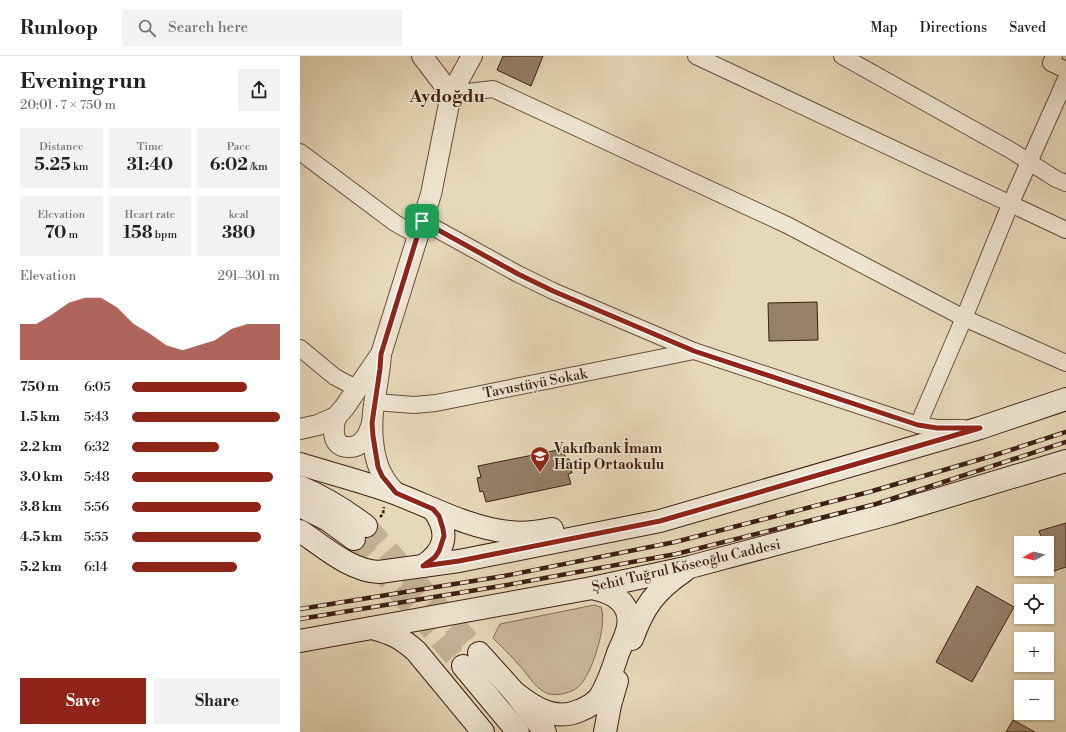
<!DOCTYPE html>
<html lang="en">
<head>
<meta charset="utf-8">
<style>
	body { margin:0; font-family:"Libre Bodoni",serif; background:#f2f2f2; color:#202124; height:100vh; display:flex; flex-direction:column; font-size:15px; white-space:nowrap }
	* { box-sizing:border-box; margin:0 }
	p { font-size:13px; color:#757577 }
	.icon { flex:none; width:22px; height:22px; fill:none; stroke:currentColor; stroke-width:2; stroke-linecap:round; stroke-linejoin:round }
	.map { position:relative; flex:1; overflow:hidden }
	.panel { display:flex; flex-direction:column; background:#fff; width:300px }
	.panel>* { flex:none }
	.needle { width:26px; rotate:263deg }
	.buttons { position:absolute; left:714px; top:480px; display:grid; gap:8px }
	.buttons a { display:grid; place-items:center; width:40px; height:40px; border-radius:0px; background:#fff; box-shadow:0 1px 3px #0004; font-size:20px }
	.pin { position:absolute; display:grid; place-items:center; width:34px; height:34px; color:#fff; margin:-17px; border-radius:8px; box-shadow:0 2px 6px #0006 }
	.round { display:grid; place-items:center; flex:none; width:42px; height:42px; border-radius:0px; background:#f2f2f2 }
	.head { display:flex; align-items:center; justify-content:space-between; height:68px; padding:0 20px }
	h1 { font-size:22px; font-weight:800; line-height:30px }
	.metrics { display:grid; grid-template-columns:repeat(3,1fr); gap:6px; height:68px; padding:4px 20px }
	.metrics div { display:grid; align-content:center; border-radius:0px; background:#f2f2f2; text-align:center }
	.metrics b { font-size:17px; font-weight:800 }
	.metrics small { font-size:11px; font-weight:400 }
	.metrics p { font-size:11px }
	.chart { height:112px; padding:8px 20px }
	.chart p { display:flex; justify-content:space-between }
	.chart svg { width:100%; height:72px; margin-top:4px; fill:#8f2418; opacity:.7 }
	.button { display:flex; gap:8px; margin-top:auto; padding:8px 20px }
	.button a { flex:1; height:46px; border-radius:0px; background:#8f2418; color:#fff; font-size:16px; font-weight:800; line-height:46px; text-align:center }
	.button a+a { background:#f2f2f2; color:#202124 }
	ul { padding:0 20px; list-style:none; font-size:13px }
	li { display:grid; grid-template-columns:64px 48px 1fr; align-items:center; height:30px }
	li i { height:10px; border-radius:5px; background:#8f2418 }
	header { display:flex; align-items:center; gap:24px; box-sizing:border-box; height:56px; padding:0 20px; background:#fff; border-bottom:1px solid #e0e0e0 }
	header strong { font-size:19px }
	nav { display:flex; gap:22px; margin-inline-start:auto; font-size:14px }
	.search { width:280px; height:36px; background:#f2f2f2; display:flex; align-items:center; gap:10px; box-sizing:border-box; padding:0 14px; border-radius:0px; color:#757577; font-size:15px }
	main { display:flex; flex:1; min-height:0 }
	.map>svg:first-child { display:block }
	.green { fill:#c9b99d; stroke:#836c58 }
	.building { fill:#958069; stroke:#3d1f12 }
	.lines { fill:none; stroke-linecap:round; stroke-linejoin:round }
	.secondary-tunnel { stroke:#c4b498; stroke-width:22; stroke-dasharray:22 11; stroke-linecap:butt }
	.minor-casing { stroke:#674e3c; stroke-width:18 }
	.tertiary-casing { stroke:#674e3c; stroke-width:22 }
	.secondary-casing { stroke:#3d1f12; stroke-width:24 }
	.path { stroke:#3d1f12; stroke-width:2.5; stroke-dasharray:3 2; stroke-linecap:butt }
	.minor { stroke:#efe6d2; stroke-width:16 }
	.tertiary { stroke:#efe6d2; stroke-width:20 }
	.secondary { stroke:#efe6d2; stroke-width:22 }
	.rail-casing { stroke:#3d1f12; stroke-width:4.5 }
	.rail { stroke:#efe6d2; stroke-width:3; stroke-dasharray:9; stroke-linecap:butt }
	.route-casing { stroke:#fff; stroke-width:8 }
	.route { stroke:#8f2418; stroke-width:5 }
	.labels { text-anchor:middle; stroke-width:3; stroke-linejoin:round; paint-order:stroke }
	.street-label { font-size:14px; fill:#3d1f12; stroke:#efe6d2 }
	.poi-label { font-size:14px; font-weight:bold; fill:#3d1f12; stroke:#efe6d2; text-anchor:start }
	.district-label { font-size:18px; font-weight:bold; fill:#3d1f12; stroke:#efe6d2 }
</style>
</head>
<body>
<header>
<strong>Runloop</strong>
<div class="search"><svg class="icon" aria-label="search" viewBox="0 0 24 24"><circle cx="10" cy="10" r="6"/><path d="M15 15l6 6"/></svg>Search here</div>
<nav><a>Map</a><a>Directions</a><a>Saved</a></nav>
</header>
<main>
<section class="panel">
<div class="head"><div><h1>Evening run</h1><p>20:01 · 7 × 750 m</p></div><a class="round"><svg class="icon" aria-label="share" viewBox="0 0 24 24"><path d="M12 15V3M7 8l5-5 5 5M5 13v7h14v-7"/></svg></a></div>
<div class="metrics">
<div><p>Distance</p><b>5.25<small> km</small></b></div>
<div><p>Time</p><b>31:40</b></div>
<div><p>Pace</p><b>6:02<small> /km</small></b></div>
</div>
<div class="metrics">
<div><p>Elevation</p><b>70<small> m</small></b></div>
<div><p>Heart rate</p><b>158<small> bpm</small></b></div>
<div><p>kcal</p><b>380</b></div>
</div>
<div class="chart"><p><span>Elevation</span>291–301 m</p>
<svg viewBox="0 0 160 44" preserveAspectRatio="none"><path d="M0 44V22L10 22L20 16L30 9L40 6L50 6L60 12L70 22L80 28L90 35L100 38L110 35L120 32L130 25L140 22L150 22L160 22V44z"/></svg>
</div>
<ul>
<li><b>750 m</b>6:05<i style="width:78%"></i></li>
<li><b>1.5 km</b>5:43<i style="width:100%"></i></li>
<li><b>2.2 km</b>6:32<i style="width:59%"></i></li>
<li><b>3.0 km</b>5:48<i style="width:95%"></i></li>
<li><b>3.8 km</b>5:56<i style="width:87%"></i></li>
<li><b>4.5 km</b>5:55<i style="width:87%"></i></li>
<li><b>5.2 km</b>6:14<i style="width:71%"></i></li>
</ul>
<div class="button"><a>Save</a><a>Share</a></div>
</section>
<div class="map">
<svg width="766" height="676" viewBox="0 0 766 676">
	<rect width="100%" height="100%" fill="#e6d9b9"/>
	<filter id="stains"><feTurbulence type="fractalNoise" baseFrequency=".005" numOctaves="4"/><feColorMatrix values="0 0 0 0 .2 0 0 0 0 .09 0 0 0 0 .02 0 0 0 .5 -.17"/></filter>
	<radialGradient id="worn" r=".72"><stop offset=".6" stop-color="#630" stop-opacity="0"/><stop offset="1" stop-color="#630" stop-opacity=".3"/></radialGradient>
	<path class="green" d="M294 549 301 551C308 567 292 620 278 631 272 637 257 640 249 638 236 634 229 620 221 611 212 601 202 591 193 582L200 568Z"/>
	<g class="building">
		<polygon points="203,0 243,0 231,30 197,14"/>
		<polygon points="517,246 518,284 469,285 468,247"/>
		<polygon points="263,393 266,403 269,403 272,417 268,418 271,428 186,446 183,435 180,436 177,422 181,421 178,410"/>
		<polygon points="766,467 766,511 751,516 747,501 747,487 743,487 739,475"/>
		<polygon points="677,530 714,551 672,626 636,606"/>
		<polygon points="713,664 735,676 706,676"/>
	</g>
	<g class="lines">
		<g class="secondary-tunnel">
			<polyline points="66,470 179,597"/>
			<polyline points="54,483 163,610"/>
		</g>
		<defs>
			<g id="minor">
				<polyline points="396,0 766,174"/>
				<polyline points="542,0 712,95 756,123 766,127"/>
				<polyline points="754,0 751,7 766,14"/>
				<polyline points="151,38 193,33 487,169 664,262 766,307"/>
				<polyline points="0,96 95,167 118,180"/>
				<polyline points="122,165 218,218 253,235 394,295 618,369 637,372 663,372"/>
				<polyline points="0,292 35,321 58,333"/>
				<polyline points="75,346 114,349 136,347 394,295"/>
				<polyline points="618,369 664,262 710,149 766,23"/>
			</g>
			<g id="tertiary">
				<polyline points="122,0 151,38"/>
				<path d="M36 361C32 374 32 392 50 391 55 391 59 389 62 386 68 381 70 374 72 367"/>
				<polyline points="0,373 18,369 36,361 44,352 81,298"/>
				<path d="M96 437C91 432 86 426 83 420 73 404 71 375 73 357 75 337 80 318 81 298L131 138 151 38 172 0"/>
			</g>
			<g id="secondary">
				<path d="M0 408C32 418 65 426 97 438 133 452 170 472 209 476 224 478 238 476 252 473"/>
				<path d="M0 431C24 441 45 454 66 470"/>
				<polyline points="0,450 28,464 54,483"/>
				<path d="M0 475C23 490 50 515 79 516L159 505 360 465 680 372 766 343"/>
				<path d="M123 510C146 495 150 476 133 453"/>
				<path d="M72 572C93 578 100 581 116 595L183 676"/>
				<path d="M332 583C344 550 355 535 384 515"/>
				<polyline points="0,585 292,532 390,511 592,457 766,405"/>
				<polyline points="179,597 215,637 245,676"/>
				<polyline points="163,610 218,676"/>
				<path d="M215 637C234 652 256 666 281 654 288 651 294 648 299 642 308 629 313 612 318 597 324 583 334 566 325 551 318 539 305 535 292 532"/>
				<polyline points="305,676 310,649 317,625"/>
			</g>
		</defs>
		<use href="#minor" class="minor-casing"/>
		<use href="#tertiary" class="tertiary-casing"/>
		<use href="#secondary" class="secondary-casing"/>
		<polyline class="path" points="80,461 83,458 84,451"/>
		<use href="#minor" class="minor"/>
		<use href="#tertiary" class="tertiary"/>
		<use href="#secondary" class="secondary"/>
		<defs>
			<g id="rail">
				<polyline points="0,553 204,520 375,486 569,436 695,399 766,376"/>
				<polyline points="0,563 207,529 376,498 576,448 766,386"/>
			</g>
		</defs>
		<use href="#rail" class="rail-casing"/>
		<use href="#rail" class="rail"/>
	</g>
	<g class="lines">
		<defs>
			<polygon id="route" points="122,165 218,218 253,235 394,295 618,369 637,372 680,372 360,465 159,505 123,510 135,501 139,495 144,480 143,473 139,460 133,453 96,437 82,420 78,411 73,380 72,367 80,313 81,298"/>
		</defs>
		<use href="#route" class="route-casing"/>
		<use href="#route" class="route"/>
	</g>
	<defs>
		<symbol id="school-pin" viewBox="-11 -11 22 30"><path d="M0 17L-7.5 6A9.5 9.5 0 1 1 7.5 6Z" fill="#8f2418" stroke="#efe6d2"/><path d="M0-5L7-2L0 1L-7-2ZM-4 1L0 2.5L4 1V4Q0 6-4 4Z" fill="#fff"/></symbol>
	</defs>
	<g fill-rule="evenodd">
		<use href="#school-pin" x="229" y="389" width="22" height="30"/>
	</g>
	<g class="labels">
		<g class="street-label">
			<text transform="translate(235 327) rotate(-11)" y="5">Tavustüyü Sokak</text>
			<text transform="translate(386 509) rotate(-13)" y="5">Şehit Tuğrul Köseoğlu Caddesi</text>
		</g>
		<g class="poi-label">
			<text x="254" y="397">Vakıfbank İmam<tspan x="254" dy="16">Hatip Ortaokulu</tspan></text>
		</g>
		<g class="district-label">
			<text x="147" y="46">Aydoğdu</text>
		</g>
	</g>
	<rect width="100%" height="100%" filter="url(#stains)"/>
	<rect width="100%" height="100%" fill="url(#worn)"/>
</svg>
<div class="buttons">
<a><svg class="needle" viewBox="-14 -14 28 28"><path d="M0-13l5 13h-10z" fill="#e53935"/><path d="M0 13l5-13h-10z" fill="#757577"/></svg></a>
<a><svg class="icon" aria-label="locate" viewBox="0 0 24 24"><circle cx="12" cy="12" r="6"/><path d="M12 2v4M12 18v4M2 12h4M18 12h4"/></svg></a>
<a>+</a>
<a>−</a>
</div>
<div class="pin" style="left:122px;top:165px;background:#1e9e55"><svg class="icon" aria-label="arrive" viewBox="0 0 24 24"><path d="M6 21V4h12l-3 4 3 4H6"/></svg></div>
</div>
</main>
</body>
</html>
